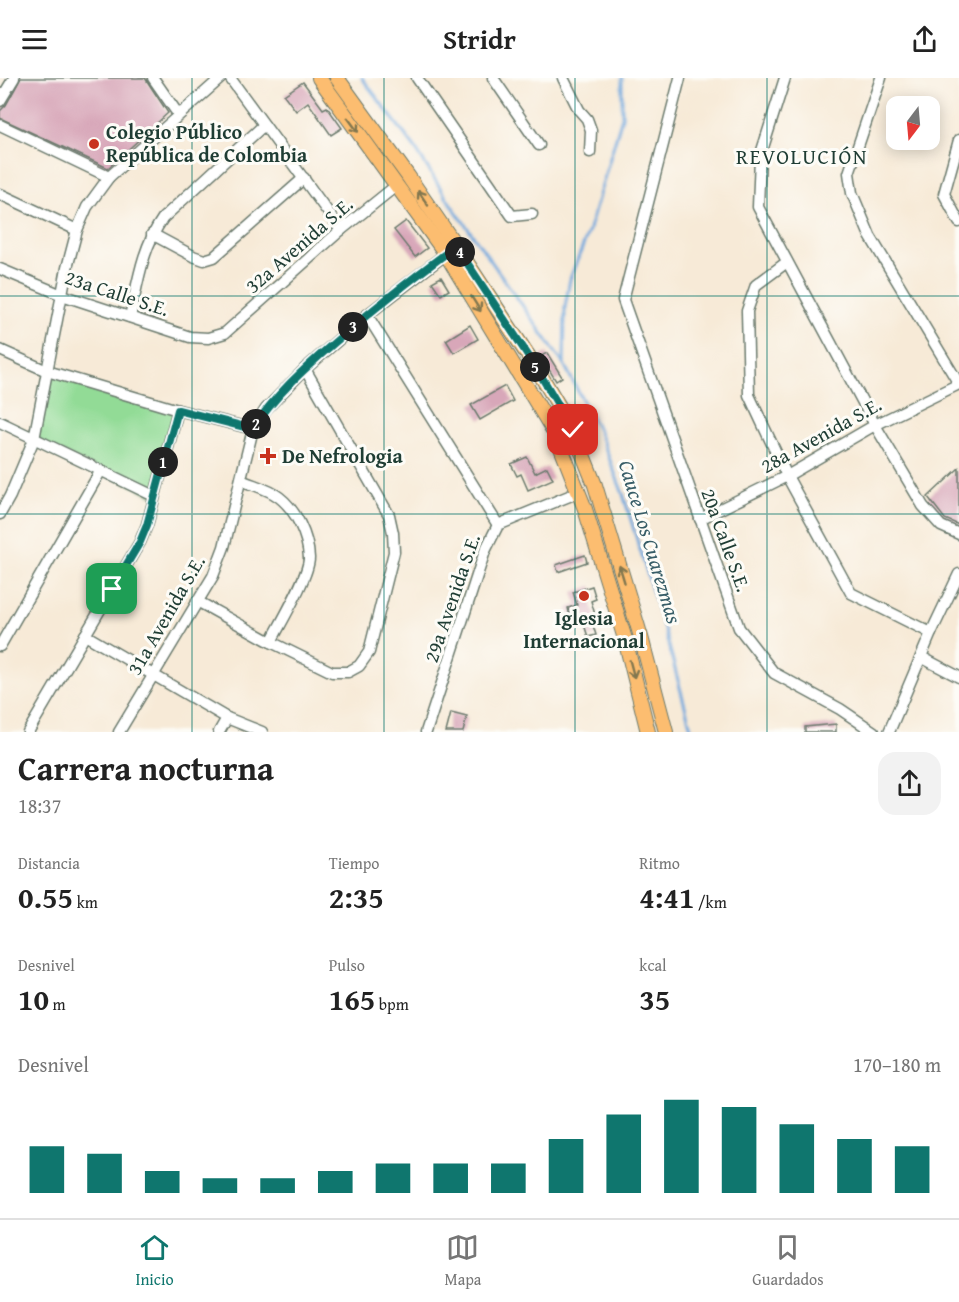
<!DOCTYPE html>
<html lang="es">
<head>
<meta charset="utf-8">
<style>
	body { margin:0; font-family:"Gentium Book Plus",serif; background:#f2f2f2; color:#222; height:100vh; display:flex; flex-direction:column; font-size:22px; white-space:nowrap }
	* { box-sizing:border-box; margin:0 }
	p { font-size:20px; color:#767676 }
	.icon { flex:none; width:33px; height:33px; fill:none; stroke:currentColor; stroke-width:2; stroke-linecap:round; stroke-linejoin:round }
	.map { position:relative; height:654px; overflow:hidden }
	.side { display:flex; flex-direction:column; background:#fff; flex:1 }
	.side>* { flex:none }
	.needle { width:39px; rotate:196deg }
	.buttons { position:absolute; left:886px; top:18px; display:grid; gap:12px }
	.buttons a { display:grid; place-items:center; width:54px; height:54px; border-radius:12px; background:#fff; box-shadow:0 3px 15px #0003; font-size:30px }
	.pin { position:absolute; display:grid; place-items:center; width:51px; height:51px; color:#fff; margin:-26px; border-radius:12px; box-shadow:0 3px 9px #0006 }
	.km { position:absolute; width:30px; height:30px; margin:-15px; border-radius:50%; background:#222; color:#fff; font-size:16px; line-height:30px; text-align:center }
	.round { display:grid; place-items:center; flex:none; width:63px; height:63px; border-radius:18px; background:#f2f2f2 }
	.overview { display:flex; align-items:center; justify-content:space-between; height:102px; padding:0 18px }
	h1 { font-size:33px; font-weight:600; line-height:45px }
	.figures { display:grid; grid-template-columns:repeat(3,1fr); gap:9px; height:102px; padding:6px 18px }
	.figures div { display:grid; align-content:center }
	.figures b { font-size:30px; font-weight:600 }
	.figures small { font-size:16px; font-weight:400 }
	.figures p { font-size:16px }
	.chart { height:168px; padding:12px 18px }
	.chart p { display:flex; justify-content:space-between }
	.chart svg { width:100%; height:108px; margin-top:6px; stroke:#0f766e; stroke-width:6 }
	header { display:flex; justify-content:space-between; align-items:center; height:78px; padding:0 18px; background:#fff; font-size:27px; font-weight:600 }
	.menu { display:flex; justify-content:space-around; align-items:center; height:84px; border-top:2px solid #e0e0e0; background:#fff; font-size:16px; color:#767676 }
	.menu a { display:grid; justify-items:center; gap:3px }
	.menu .on { color:#0f766e }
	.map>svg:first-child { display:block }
	.green { fill:#92db96; stroke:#588c65; stroke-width:1.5 }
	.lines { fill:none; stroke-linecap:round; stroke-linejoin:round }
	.stream { stroke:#6ea7dd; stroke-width:3 }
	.building { fill:#d8a7b9 }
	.minor-casing { stroke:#6b7a6d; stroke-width:13 }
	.major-casing { stroke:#6b7a6d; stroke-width:16 }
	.minor { stroke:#fff; stroke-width:10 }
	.major { stroke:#fcbd6f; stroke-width:14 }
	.oneway { stroke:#82774f }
	.route-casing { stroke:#fff; stroke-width:12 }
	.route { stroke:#0f766e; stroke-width:8 }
	.grid { fill:none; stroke:#0f766e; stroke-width:1.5; stroke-opacity:0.55 }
	.poi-dot { fill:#c8321e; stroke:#fdfcf7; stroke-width:2 }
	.labels { text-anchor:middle; stroke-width:6; stroke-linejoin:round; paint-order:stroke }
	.poi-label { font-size:20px; font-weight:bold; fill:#1f3d34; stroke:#fdfcf7; text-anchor:start }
	.street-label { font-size:20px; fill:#1f3d34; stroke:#fdfcf7 }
	.neighbourhood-label { font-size:21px; letter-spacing:1.5px; fill:#1f3d34; stroke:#fdfcf7 }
	.water-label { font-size:21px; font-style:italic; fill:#375d67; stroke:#fdfcf7 }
</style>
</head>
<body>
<header><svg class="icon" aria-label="menu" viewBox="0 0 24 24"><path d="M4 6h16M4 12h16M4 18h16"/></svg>Stridr<svg class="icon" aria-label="share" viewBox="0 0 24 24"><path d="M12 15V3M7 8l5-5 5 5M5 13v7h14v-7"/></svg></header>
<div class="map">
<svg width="959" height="654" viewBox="0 0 959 654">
	<rect width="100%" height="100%" fill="#fdfcf7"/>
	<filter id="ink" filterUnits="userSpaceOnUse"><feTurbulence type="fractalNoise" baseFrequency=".0167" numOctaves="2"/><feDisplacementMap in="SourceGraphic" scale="12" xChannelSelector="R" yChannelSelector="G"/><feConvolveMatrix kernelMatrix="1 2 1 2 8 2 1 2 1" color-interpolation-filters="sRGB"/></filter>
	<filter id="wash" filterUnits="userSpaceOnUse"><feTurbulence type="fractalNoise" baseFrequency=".008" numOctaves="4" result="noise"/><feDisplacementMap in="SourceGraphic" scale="24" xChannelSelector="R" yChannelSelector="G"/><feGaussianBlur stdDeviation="1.35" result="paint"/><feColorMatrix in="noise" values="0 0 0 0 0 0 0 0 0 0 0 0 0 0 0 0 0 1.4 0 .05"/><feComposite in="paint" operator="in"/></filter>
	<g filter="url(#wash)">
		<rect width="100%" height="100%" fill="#f7ead7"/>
		<polygon class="green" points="47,293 178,332 154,418 34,361"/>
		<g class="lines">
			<g class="stream">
				<polyline points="362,0 415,70 446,119 565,288 599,354 623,416 665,554 692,654"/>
				<polyline points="564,286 565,229 570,201 588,155 622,39 622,0"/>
			</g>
		</g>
		<g id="blocks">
			<g class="building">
				<polygon points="21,0 145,0 168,35 108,90 0,40 0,33 6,27"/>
				<polygon points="303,4 323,31 327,29 342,50 331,57 308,24 296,33 284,17"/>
				<polygon points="406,143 427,170 415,179 394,152"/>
				<polygon points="441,199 449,212 441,217 432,204"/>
				<polygon points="470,247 478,261 454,275 446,262"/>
				<polygon points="547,275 562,299 556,303 541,278"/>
				<polygon points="505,308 513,323 480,342 471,327"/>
				<polygon points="527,379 535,395 547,389 553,401 528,412 521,396 517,398 511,386"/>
				<polygon points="959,390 959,447 945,441 928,419"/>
				<polygon points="585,477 587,484 558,494 556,487"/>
				<polygon points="592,508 596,521 591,523 596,540 591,541 596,557 588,559 583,543 572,547 568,530 577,527 573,514"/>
				<polygon points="451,635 467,639 463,654 446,654"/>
				<polygon points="836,646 836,654 805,654 805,649"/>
			</g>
		</g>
	</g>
	<g filter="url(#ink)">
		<use href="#blocks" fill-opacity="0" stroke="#6b7a6d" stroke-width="1.5"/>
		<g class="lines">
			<defs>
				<g id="minor">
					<polyline points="153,0 178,36"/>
					<polyline points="230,0 341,152"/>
					<polyline points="417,0 512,138 532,136"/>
					<polyline points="493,0 539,67"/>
					<polyline points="563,0 579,32 587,41 591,52 590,74"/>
					<polyline points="680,0 623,222 739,550 774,595 840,631 874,654"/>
					<polyline points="785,0 760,79 758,129 875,347 923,428 941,448 959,456"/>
					<polyline points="881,0 849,95 852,115 870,158 959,306"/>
					<polyline points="0,23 14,0"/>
					<polyline points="0,47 109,99"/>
					<polyline points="959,62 944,116 959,144"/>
					<polyline points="0,116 77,152"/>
					<polyline points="152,156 193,178 204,182 214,179 304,100"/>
					<polyline points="787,184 756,207 747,233 749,317 787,398 851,515 931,555"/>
					<polyline points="0,191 62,217 190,259 208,260 225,255 341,152 397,107"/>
					<polyline points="367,237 498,447"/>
					<path d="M130 239C138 204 142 170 163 140L264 47"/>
					<polyline points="0,272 47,293 178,332 253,351"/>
					<polyline points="0,344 154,418"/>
					<path d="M241 402C252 407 269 411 279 419 296 432 308 458 309 480 309 498 280 546 271 564"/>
					<polyline points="0,436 10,418 34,361 67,190 77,152 87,129 109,99 221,0"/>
					<polyline points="700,441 787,398 875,347 959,306"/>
					<polyline points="197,523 271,564 332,594 348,594 359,588 369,574 394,474 393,455 389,437 305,291"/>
					<polyline points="85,557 227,640 262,654"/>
					<polyline points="0,568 100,394"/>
					<polyline points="921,579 959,599"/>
					<polyline points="28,654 140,464 147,447 178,332"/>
					<polyline points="119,654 213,498 224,469 253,351 266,331 305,291 367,237 451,172"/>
					<polyline points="219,654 227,640"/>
					<polyline points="426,654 485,473 498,447 579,414"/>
					<polyline points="889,654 931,555 959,496"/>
				</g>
				<g id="major">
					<polyline points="319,0 446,176 556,357 585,431 625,561 648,654"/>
					<polyline points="337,0 408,98 456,168 537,291 573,352 595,407 641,559 666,654"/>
				</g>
			</defs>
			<use href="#minor" class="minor-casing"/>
			<use href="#major" class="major-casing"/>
			<use href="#minor" class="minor"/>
			<use href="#major" class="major"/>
		</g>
		<defs><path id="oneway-shaft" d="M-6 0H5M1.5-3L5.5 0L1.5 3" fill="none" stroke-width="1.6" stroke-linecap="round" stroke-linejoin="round" transform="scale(1.5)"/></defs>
		<g class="oneway">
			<use href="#oneway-shaft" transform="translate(353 47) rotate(54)"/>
			<use href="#oneway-shaft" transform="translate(423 120) rotate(-124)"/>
			<use href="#oneway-shaft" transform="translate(476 226) rotate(58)"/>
			<use href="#oneway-shaft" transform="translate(622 496) rotate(-107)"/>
			<use href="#oneway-shaft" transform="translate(632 591) rotate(75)"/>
		</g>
	</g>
	<g class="lines" filter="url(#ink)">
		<defs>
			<path id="route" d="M112 511 140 464 147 447 178 332 253 351C274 318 304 291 334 265 373 231 414 199 456 168L537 291 573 352"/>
		</defs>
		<use href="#route" class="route-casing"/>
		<use href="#route" class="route"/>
	</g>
	<path class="grid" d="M192 0V654M384 0V654M575 0V654M767 0V654M0 218H959M0 436H959"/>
	<g class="poi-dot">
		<circle cx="94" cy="66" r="6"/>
		<path d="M265 369h6v6h6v6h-6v6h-6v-6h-6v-6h6z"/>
		<circle cx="584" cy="518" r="6"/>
	</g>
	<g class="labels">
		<g class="poi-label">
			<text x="106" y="61">Colegio Público<tspan x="106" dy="23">República de Colombia</tspan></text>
			<text x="282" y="385">De Nefrologia</text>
			<text x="584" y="547" text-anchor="middle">Iglesia<tspan x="584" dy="23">Internacional</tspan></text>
		</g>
		<g class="street-label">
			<text transform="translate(299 167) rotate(-41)" y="7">32a Avenida S.E.</text>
			<text transform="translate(117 215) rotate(18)" y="7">23a Calle S.E.</text>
			<text transform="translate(821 357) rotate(-29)" y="7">28a Avenida S.E.</text>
			<text transform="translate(726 462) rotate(70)" y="7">20a Calle S.E.</text>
			<text transform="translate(452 520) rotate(-71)" y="7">29a Avenida S.E.</text>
			<text transform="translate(166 537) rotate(-60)" y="7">31a Avenida S.E.</text>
		</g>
		<g class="neighbourhood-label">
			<text x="802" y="86">REVOLUCIÓN</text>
		</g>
		<g class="water-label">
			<text transform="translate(650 464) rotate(73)" y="7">Cauce Los Cuarezmas</text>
		</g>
	</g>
</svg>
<div class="buttons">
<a><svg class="needle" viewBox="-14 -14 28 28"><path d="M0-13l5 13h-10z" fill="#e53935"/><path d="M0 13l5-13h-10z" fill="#767676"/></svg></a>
</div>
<div class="pin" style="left:112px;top:511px;background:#1e9e55"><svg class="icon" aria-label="arrive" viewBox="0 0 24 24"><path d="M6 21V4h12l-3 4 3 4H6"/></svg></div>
<div class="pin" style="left:573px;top:352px;background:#d93025"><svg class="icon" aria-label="check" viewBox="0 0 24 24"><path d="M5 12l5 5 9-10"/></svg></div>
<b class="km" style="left:163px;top:384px">1</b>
<b class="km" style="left:256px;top:346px">2</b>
<b class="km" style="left:353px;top:249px">3</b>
<b class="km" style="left:460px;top:174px">4</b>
<b class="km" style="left:535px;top:289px">5</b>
</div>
<section class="side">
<div class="overview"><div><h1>Carrera nocturna</h1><p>18:37</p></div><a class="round"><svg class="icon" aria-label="share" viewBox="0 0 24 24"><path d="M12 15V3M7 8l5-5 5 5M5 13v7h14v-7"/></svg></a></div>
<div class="figures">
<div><p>Distancia</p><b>0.55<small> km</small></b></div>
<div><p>Tiempo</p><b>2:35</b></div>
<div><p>Ritmo</p><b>4:41<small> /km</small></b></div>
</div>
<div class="figures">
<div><p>Desnivel</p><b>10<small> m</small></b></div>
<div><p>Pulso</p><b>165<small> bpm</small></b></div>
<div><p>kcal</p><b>35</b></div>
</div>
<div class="chart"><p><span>Desnivel</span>170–180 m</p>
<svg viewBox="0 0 160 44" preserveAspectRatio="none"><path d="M5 44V25M15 44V28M25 44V35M35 44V38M45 44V38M55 44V35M65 44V32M75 44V32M85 44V32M95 44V22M105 44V12M115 44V6M125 44V9M135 44V16M145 44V22M155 44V25"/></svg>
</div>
</section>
<nav class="menu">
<a class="on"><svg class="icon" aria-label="home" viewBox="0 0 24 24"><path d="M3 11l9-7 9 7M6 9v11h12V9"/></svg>Inicio</a>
<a><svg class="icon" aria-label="map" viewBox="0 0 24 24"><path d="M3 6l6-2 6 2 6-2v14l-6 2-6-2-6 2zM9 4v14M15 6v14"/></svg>Mapa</a>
<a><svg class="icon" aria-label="saved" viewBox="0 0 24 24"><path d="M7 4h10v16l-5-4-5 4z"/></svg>Guardados</a>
</nav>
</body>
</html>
